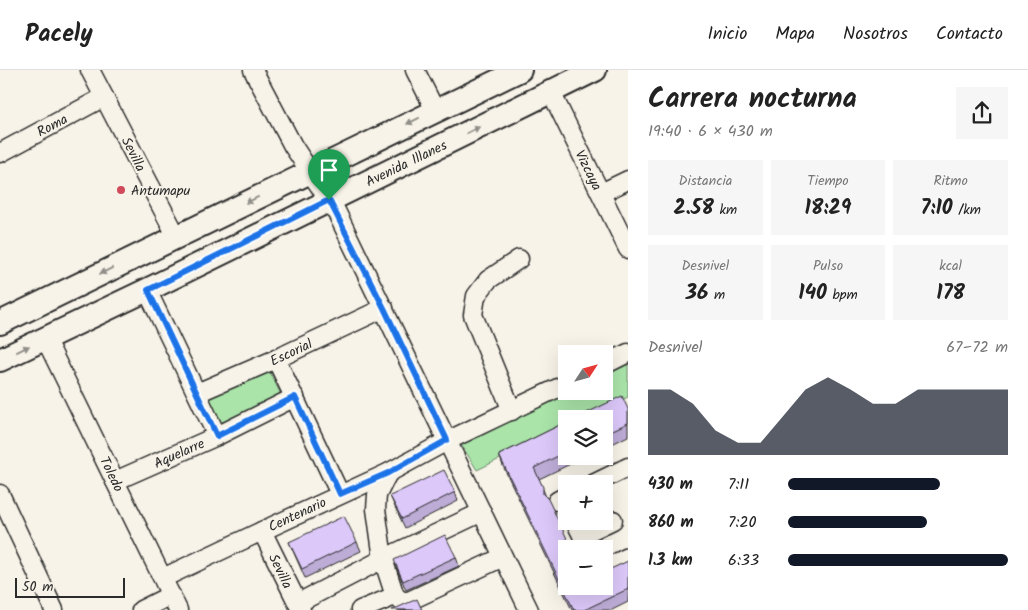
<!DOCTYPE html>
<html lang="es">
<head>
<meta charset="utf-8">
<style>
	body { margin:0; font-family:Kalam,sans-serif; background:#f6f6f6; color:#222; height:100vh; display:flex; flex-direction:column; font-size:19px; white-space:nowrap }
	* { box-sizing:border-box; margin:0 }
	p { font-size:16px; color:#767676 }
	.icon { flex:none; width:28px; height:28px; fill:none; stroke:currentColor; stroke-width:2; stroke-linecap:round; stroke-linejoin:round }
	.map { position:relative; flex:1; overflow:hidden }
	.side { display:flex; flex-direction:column; background:#fff; width:400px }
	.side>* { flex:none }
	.needle { width:32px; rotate:54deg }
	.buttons { position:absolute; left:558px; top:275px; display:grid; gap:10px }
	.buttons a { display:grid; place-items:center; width:55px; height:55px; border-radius:0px; background:#fff; box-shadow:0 5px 20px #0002; font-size:25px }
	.scale { position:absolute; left:15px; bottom:12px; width:110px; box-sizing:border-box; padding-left:5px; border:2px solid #2b2b2b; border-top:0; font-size:14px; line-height:18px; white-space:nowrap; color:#2b2b2b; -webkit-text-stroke:4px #f7f3e8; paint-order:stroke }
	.pin { position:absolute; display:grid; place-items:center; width:42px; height:42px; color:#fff; margin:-51px -21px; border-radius:50% 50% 50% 0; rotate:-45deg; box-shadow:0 0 5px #0007 }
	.pin .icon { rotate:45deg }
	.round { display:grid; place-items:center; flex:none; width:52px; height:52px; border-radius:0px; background:#f6f6f6 }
	.overview { display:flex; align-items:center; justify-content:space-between; height:85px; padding:0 20px }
	h1 { font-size:28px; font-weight:700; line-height:38px }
	.metrics { display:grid; grid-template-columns:repeat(3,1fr); gap:8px; height:85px; padding:5px 20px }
	.metrics div { display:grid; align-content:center; border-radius:0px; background:#f6f6f6; text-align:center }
	.metrics b { font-size:21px; font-weight:700 }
	.metrics small { font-size:14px; font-weight:400 }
	.metrics p { font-size:14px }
	.chart { height:140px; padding:10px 20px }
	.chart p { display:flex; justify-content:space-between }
	.chart svg { width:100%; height:90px; margin-top:5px; fill:#111827; opacity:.7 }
	ul { padding:0 20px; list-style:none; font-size:16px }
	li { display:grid; grid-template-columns:80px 60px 1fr; align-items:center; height:38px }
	li i { height:12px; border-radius:6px; background:#111827 }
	header { display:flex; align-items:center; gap:30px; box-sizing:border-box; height:70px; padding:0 25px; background:#fff; border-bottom:1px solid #e0e0e0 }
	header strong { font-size:24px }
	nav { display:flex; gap:28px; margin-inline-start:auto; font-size:18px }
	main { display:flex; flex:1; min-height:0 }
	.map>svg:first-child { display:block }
	.green { fill:#aae4a9; stroke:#6a886a }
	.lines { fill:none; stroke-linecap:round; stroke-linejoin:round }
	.minor-casing { stroke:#2b2b2b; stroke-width:21 }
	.major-casing { stroke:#2b2b2b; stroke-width:26 }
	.minor { stroke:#f7f3e8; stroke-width:18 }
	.major { stroke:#f7f3e8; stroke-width:22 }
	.wall { fill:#bdacd6; stroke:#2b2b2b }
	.building { fill:#dcc8f9; stroke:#2b2b2b }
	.oneway { fill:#918f8a }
	.route-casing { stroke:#fff; stroke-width:10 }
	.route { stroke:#1a73e8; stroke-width:6 }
	.poi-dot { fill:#d1495b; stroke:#f7f3e8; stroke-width:2 }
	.labels { text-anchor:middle; stroke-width:4; stroke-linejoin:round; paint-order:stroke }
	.street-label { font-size:14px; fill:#2b2b2b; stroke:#f7f3e8 }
	.poi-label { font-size:14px; fill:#2b2b2b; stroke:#f7f3e8; text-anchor:start }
</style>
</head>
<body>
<header>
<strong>Pacely</strong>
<nav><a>Inicio</a><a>Mapa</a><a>Nosotros</a><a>Contacto</a></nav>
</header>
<main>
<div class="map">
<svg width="628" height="540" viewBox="0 0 628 540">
	<rect width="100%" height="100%" fill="#f7f3e8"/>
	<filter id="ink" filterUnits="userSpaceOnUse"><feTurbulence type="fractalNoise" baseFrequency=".02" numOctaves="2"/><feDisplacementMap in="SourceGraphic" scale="10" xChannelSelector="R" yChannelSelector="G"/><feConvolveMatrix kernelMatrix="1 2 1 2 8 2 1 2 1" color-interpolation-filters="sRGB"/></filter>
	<g filter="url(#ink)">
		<g class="green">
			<polygon points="628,289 628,327 584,349 566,349 566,357 477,400 459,371 566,321 604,321 604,300"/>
			<polygon points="265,292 283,329 211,365 193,327"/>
		</g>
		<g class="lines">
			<defs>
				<g id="minor">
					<polyline points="90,0 177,167"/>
					<polyline points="253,0 293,76 336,141 529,540"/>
					<polyline points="415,0 435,40"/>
					<polyline points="551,22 628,179"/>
					<polyline points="0,83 104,27"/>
					<polyline points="601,123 628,110"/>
					<polyline points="147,220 217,366"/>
					<polyline points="45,268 178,540"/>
					<polyline points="276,289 340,424"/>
					<polyline points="604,295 628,283"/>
					<polyline points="197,323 276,289 384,238"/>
					<polyline points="512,341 473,245 476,226 488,210 519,189"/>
					<polyline points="388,403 377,425 376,439 383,489 395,526"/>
					<polyline points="115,411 217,366 295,327"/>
					<polyline points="593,414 628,397"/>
					<polyline points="0,424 54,540"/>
					<polyline points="557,431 566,426"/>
					<polyline points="575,451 589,479"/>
					<polyline points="262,461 301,540"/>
					<polyline points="582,465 613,450"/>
					<polyline points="604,499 628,487"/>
					<polyline points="163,508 262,461 388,403 447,371 566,314"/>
					<polyline points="298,533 383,489 482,442"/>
					<polyline points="141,540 171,525"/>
					<polyline points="360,540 395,526 402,531 409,531 503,487"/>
				</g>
				<g id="major">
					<polyline points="0,253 520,0"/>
					<polyline points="0,290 147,220 595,0"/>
				</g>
			</defs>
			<use href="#minor" class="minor-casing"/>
			<use href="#major" class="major-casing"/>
			<use href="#minor" class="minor"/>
			<use href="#major" class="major"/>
		</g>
		<g class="wall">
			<polygon points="628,339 628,366 604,378 604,349"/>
			<polygon points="566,352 566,386 587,386 539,409 546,427 566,516 604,516 628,491 628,532 612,540 572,540 503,396 499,385"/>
			<polygon points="455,422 458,431 405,458 394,435 390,426"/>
			<polygon points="289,472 357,472 361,481 305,508"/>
			<polygon points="456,487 459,496 406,520 397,499"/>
		</g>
		<g class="building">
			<polygon points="622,326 628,339 628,353 604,364 604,349 574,349"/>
			<polygon points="566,352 566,382 534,398 543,417 543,424 548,429 572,479 566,479 566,516 604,516 604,502 628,491 628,519 584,540 574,540 499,385"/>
			<polygon points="444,400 455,422 402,449 390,426"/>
			<polygon points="344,446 357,472 302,499 289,472"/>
			<polygon points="445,465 456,487 403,511 394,490"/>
			<polygon points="417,529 422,540 392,540"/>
		</g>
		<defs><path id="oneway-solid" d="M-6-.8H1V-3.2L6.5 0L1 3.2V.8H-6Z" transform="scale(1.25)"/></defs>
		<g class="oneway">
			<use href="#oneway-solid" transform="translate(413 51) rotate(154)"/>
			<use href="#oneway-solid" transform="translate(473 60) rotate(-26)"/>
			<use href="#oneway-solid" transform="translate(252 130) rotate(154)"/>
			<use href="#oneway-solid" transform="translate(106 201) rotate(154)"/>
			<use href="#oneway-solid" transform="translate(23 279) rotate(-26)"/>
		</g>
	</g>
	<g class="lines" filter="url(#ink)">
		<defs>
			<polygon id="route" points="329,130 384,238 447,370 388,403 340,424 295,327 217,366 148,220"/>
		</defs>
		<use href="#route" class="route-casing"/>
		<use href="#route" class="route"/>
	</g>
	<circle class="poi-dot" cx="121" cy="120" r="5"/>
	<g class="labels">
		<g class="street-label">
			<text transform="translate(52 55) rotate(-28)" y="5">Roma</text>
			<text transform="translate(134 84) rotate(63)" y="5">Sevilla</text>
			<text transform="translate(406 93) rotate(-26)" y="5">Avenida Illanes</text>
			<text transform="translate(589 100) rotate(64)" y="5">Vizcaya</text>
			<text transform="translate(291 282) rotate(-25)" y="5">Escorial</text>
			<text transform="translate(179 383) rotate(-24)" y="5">Aquelarre</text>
			<text transform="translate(112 404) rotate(64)" y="5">Toledo</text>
			<text transform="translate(297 444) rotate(-25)" y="5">Centenario</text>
			<text transform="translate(281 501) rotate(64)" y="5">Sevilla</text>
		</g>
		<g class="poi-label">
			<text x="131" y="125">Antumapu</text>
		</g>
	</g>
</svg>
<div class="buttons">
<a><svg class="needle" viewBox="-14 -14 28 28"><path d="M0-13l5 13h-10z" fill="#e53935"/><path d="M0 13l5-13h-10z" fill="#767676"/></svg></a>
<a><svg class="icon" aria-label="layers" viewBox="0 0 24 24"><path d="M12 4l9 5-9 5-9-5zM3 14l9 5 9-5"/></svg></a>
<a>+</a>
<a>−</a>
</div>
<div class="scale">50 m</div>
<div class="pin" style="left:329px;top:130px;background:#1e9e55"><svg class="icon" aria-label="arrive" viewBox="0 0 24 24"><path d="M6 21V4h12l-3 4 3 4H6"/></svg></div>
</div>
<section class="side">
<div class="overview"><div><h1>Carrera nocturna</h1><p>19:40 · 6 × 430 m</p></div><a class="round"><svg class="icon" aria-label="share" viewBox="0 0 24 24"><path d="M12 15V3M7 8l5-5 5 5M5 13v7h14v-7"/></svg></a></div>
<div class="metrics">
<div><p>Distancia</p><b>2.58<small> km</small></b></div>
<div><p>Tiempo</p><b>18:29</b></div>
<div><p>Ritmo</p><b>7:10<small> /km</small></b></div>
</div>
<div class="metrics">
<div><p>Desnivel</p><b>36<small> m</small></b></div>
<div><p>Pulso</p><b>140<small> bpm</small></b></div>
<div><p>kcal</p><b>178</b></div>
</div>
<div class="chart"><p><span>Desnivel</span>67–72 m</p>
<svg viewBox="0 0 160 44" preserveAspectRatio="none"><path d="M0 44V12L10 12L20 19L30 32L40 38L50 38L60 25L70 12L80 6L90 12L100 19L110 19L120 12L130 12L140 12L150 12L160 12V44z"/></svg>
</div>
<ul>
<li><b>430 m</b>7:11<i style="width:69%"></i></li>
<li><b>860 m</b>7:20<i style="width:63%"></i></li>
<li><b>1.3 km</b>6:33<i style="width:100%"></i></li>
</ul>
</section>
</main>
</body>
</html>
